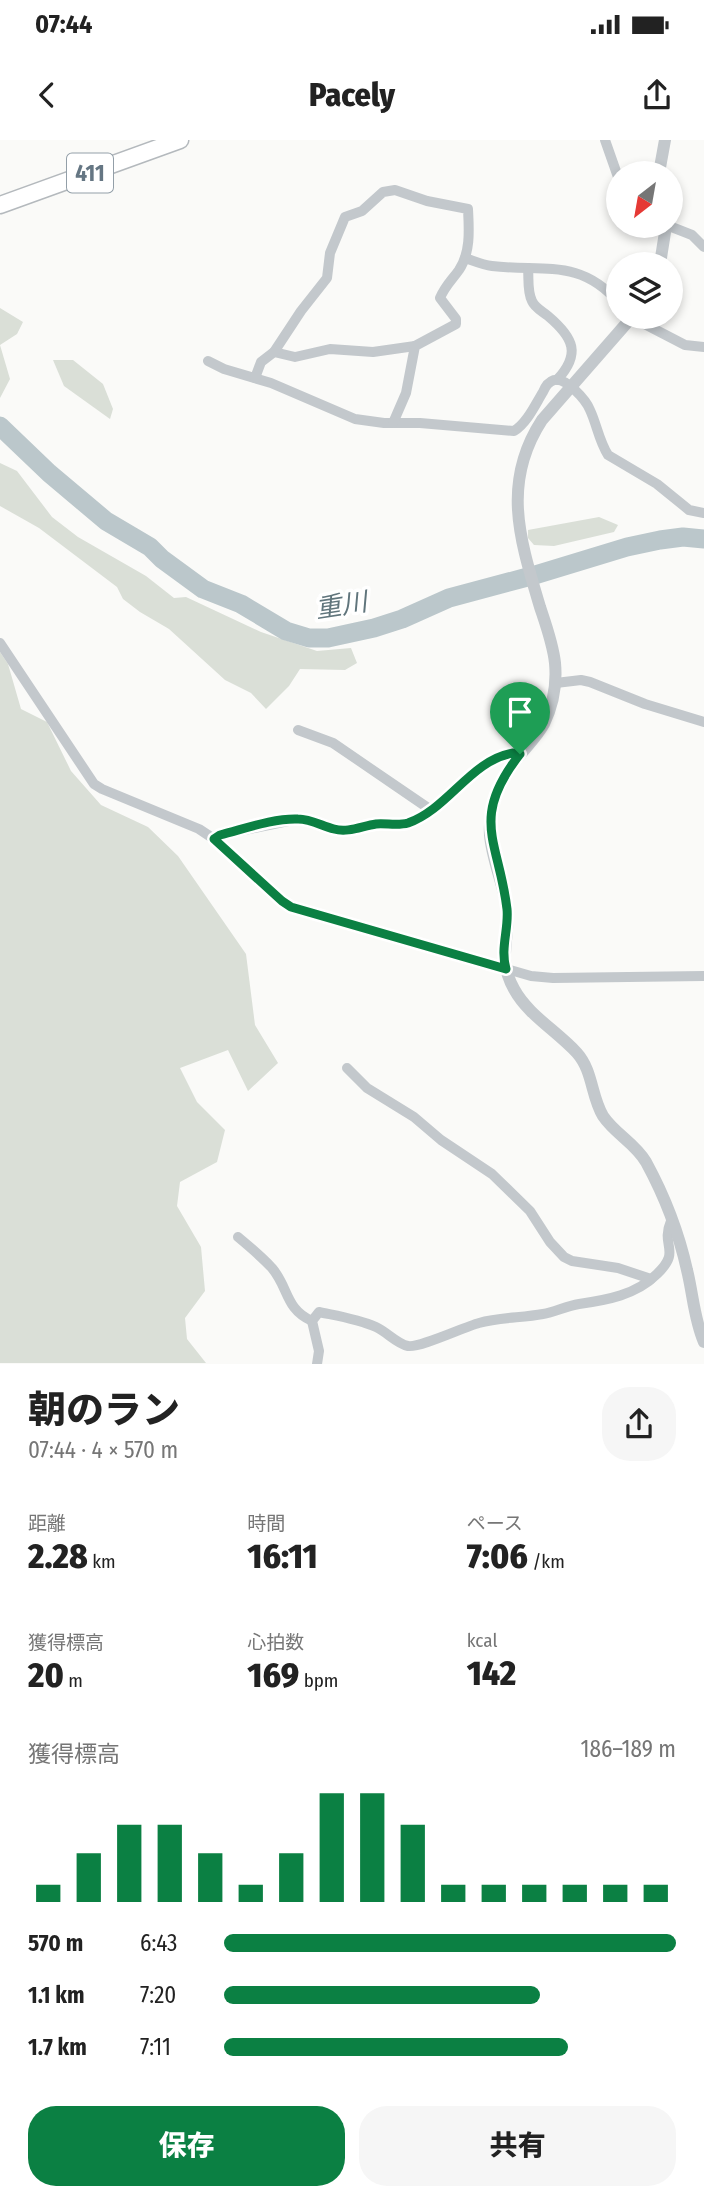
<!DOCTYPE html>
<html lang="ja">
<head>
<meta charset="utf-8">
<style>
	body { margin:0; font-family:"Fira Sans Condensed","Noto Sans JP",sans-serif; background:#f6f6f6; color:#222; height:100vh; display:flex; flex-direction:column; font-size:26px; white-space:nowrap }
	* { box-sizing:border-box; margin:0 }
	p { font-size:23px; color:#767676 }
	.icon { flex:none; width:38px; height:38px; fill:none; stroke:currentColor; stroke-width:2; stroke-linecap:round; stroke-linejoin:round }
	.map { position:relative; height:1224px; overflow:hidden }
	.details { display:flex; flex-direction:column; background:#fff; flex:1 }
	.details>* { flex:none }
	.needle { width:46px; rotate:211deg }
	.buttons { position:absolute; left:606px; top:21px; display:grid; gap:14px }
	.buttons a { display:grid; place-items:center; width:77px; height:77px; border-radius:50%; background:#fff; box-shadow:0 4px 10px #0003; font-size:35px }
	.pin { position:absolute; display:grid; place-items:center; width:60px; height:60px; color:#fff; margin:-72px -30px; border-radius:50% 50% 50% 0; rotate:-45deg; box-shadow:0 0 7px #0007 }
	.pin .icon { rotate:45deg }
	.round { display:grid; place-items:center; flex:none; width:74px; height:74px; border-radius:28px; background:#f6f6f6 }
	.overview { display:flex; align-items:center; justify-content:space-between; height:119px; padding:0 28px }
	h1 { font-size:38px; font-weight:800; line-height:52px }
	.figures { display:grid; grid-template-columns:repeat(3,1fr); gap:10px; height:119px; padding:7px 28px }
	.figures div { display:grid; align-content:center }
	.figures b { font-size:35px; font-weight:800 }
	.figures small { font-size:19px; font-weight:400 }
	.figures p { font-size:19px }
	.chart { height:196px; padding:14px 28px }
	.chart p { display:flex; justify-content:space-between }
	.chart svg { width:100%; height:126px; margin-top:7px; stroke:#0b8043; stroke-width:6 }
	.primary-button { display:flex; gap:14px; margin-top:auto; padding:14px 28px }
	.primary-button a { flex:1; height:80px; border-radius:28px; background:#0b8043; color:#fff; font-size:28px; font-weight:800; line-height:80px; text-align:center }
	.primary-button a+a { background:#f6f6f6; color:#222 }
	ul { padding:0 28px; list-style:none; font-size:23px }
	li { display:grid; grid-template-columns:112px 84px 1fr; align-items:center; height:52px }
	li i { height:18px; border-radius:9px; background:#0b8043 }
	.status { display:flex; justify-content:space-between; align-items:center; height:49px; padding:0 35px; background:#fff; direction:ltr }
	.status svg { height:19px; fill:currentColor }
	header { display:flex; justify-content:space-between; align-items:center; height:91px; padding:0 28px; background:#fff; font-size:32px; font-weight:800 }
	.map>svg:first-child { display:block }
	.green { fill:#dadfd7 }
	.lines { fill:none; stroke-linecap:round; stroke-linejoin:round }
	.river { stroke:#bbc7cb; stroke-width:19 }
	.trunk-casing { stroke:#b4b9bd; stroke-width:19 }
	.minor { stroke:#c3c8cc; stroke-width:10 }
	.tertiary { stroke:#c3c8cc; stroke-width:12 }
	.trunk { stroke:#fff; stroke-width:16 }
	.route-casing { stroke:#fff; stroke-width:14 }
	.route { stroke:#0b8043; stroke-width:9 }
	.labels { text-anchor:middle; stroke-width:7; stroke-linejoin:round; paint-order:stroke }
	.shield { fill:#fff; stroke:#939fa8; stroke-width:2 }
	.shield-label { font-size:23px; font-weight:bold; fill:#657683 }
	.water-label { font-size:26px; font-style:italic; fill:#60757c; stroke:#fff }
</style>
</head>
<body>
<div class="status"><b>07:44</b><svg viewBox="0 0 49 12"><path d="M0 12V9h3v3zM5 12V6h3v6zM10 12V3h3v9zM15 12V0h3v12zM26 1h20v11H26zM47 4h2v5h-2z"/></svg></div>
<header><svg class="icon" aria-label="back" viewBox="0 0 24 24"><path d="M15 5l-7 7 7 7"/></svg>Pacely<svg class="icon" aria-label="share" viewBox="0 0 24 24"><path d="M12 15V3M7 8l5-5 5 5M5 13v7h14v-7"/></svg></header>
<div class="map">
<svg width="704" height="1224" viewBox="0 0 704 1224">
	<rect width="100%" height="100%" fill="#fafaf8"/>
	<g class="green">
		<polygon points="0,168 23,182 17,194 0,205 10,239 0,258"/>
		<polygon points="53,220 73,220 103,244 113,269 110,279 64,246"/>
		<polygon points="0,323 17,331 52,377 78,397 146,436 174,458 186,457 261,492 317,511 351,508 357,523 345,530 300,529 289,546 266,569 251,553 225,540 169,489 140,472 123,459 117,447 39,388 0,366"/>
		<polygon points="599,377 618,385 614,392 554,406 534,405 528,398 528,390"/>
		<polygon points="0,512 8,524 21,569 47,582 71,631 101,665 148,687 178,716 246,814 255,885 278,923 248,951 228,910 180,928 197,962 225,990 217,1022 180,1042 177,1066 201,1107 205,1151 185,1178 187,1199 206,1223 0,1223"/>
	</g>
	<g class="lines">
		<polyline class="river" points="0,286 49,333 106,381 150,407 162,419 203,449 241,464 286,491 309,498 328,498 374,488 402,479 449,458 535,435 627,407 660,400 683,397 704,399"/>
		<defs>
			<polyline id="trunk" points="0,65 180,0"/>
		</defs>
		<use href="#trunk" class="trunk-casing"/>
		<g class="minor">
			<polyline points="605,0 618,37"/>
			<polyline points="669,86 692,95 704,107"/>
			<path d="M465 118C474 121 483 125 492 126 543 132 580 118 618 162"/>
			<path d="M528 128C529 139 527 151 532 161 535 168 542 171 548 176 574 198 581 214 557 240"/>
			<polyline points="631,177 685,205 704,207"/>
			<polyline points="274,212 295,217 330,209 373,212 415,206"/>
			<path d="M208 221 224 229 271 243 355 279 384 283H420L514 291C527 283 535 265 543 252 545 247 548 242 554 240 566 237 586 260 590 270 597 285 599 301 608 315L657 344 689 370 704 373"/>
			<path d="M255 238 261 222 274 212 301 171 327 138 330 113 345 77 362 71 383 52 395 50 427 61 468 69C469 89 471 112 459 130 452 140 445 146 440 158L456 179V184L415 206 406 253 393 283"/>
			<polyline points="0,503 94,644 102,649 199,689 214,699 282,761 291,767 531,836 553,838 704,836"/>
			<polyline points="556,543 581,540 590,542 645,564 704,582"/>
			<polyline points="298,590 333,603 431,670"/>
			<polyline points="214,699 220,695 298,679 336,690 347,690 376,684 406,684 436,667 480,629 501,615 513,613 520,614"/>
			<polyline points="347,928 367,948 414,977 441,1000 492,1034 530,1071 550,1102 564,1117 572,1121 618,1128 651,1139"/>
			<path d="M238 1097C250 1107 262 1117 272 1128 289 1148 285 1169 312 1181"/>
			<path d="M317 1224 319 1211 312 1181 319 1172C338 1176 358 1179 376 1187 387 1192 397 1204 408 1206 420 1208 464 1187 479 1183 500 1177 522 1178 543 1174 555 1172 566 1166 579 1164 607 1160 636 1155 657 1134 682 1110 660 1107 671 1081"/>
		</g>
		<g class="tertiary">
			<polyline points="659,33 665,0"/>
			<polyline points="660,124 666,86"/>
			<path d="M632 177 542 280C501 343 520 400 540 467 546 485 553 504 555 523 557 544 553 565 544 584 538 595 529 604 521 614 502 637 488 664 490 695 492 719 503 743 507 767 511 798 496 817 514 849 528 875 557 891 577 913 593 931 591 956 603 976 615 994 635 1003 646 1022 664 1055 679 1094 687 1130 693 1154 694 1179 704 1202"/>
		</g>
		<use href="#trunk" class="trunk"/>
	</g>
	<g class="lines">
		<defs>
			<path id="route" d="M513 613 520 614C469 679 499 701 507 769 509 789 500 808 506 829L291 767 282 761 214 699 220 695C244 689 273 678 298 679 311 679 322 686 334 689 348 693 362 686 376 684 386 683 398 686 408 683 448 669 471 620 513 613Z"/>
		</defs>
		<use href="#route" class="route-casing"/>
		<use href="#route" class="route"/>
	</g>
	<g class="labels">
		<rect class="shield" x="67" y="13.5" width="46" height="39" rx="5"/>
		<g class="shield-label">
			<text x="90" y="41">411</text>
		</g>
		<g class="water-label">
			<text transform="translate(341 465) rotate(-9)" y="9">重川</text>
		</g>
	</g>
</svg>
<div class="buttons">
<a><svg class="needle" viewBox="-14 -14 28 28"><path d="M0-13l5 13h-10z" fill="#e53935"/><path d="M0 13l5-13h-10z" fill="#767676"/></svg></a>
<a><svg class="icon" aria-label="layers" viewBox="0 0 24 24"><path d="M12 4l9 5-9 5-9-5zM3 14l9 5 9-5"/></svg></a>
</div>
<div class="pin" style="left:520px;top:614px;background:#1e9e55"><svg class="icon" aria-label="arrive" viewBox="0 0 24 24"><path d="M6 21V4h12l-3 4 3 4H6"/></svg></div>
</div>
<section class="details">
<div class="overview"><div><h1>朝のラン</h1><p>07:44 · 4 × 570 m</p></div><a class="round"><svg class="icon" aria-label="share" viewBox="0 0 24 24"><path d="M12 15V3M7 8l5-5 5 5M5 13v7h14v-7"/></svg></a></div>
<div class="figures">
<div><p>距離</p><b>2.28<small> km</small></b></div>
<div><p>時間</p><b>16:11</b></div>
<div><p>ペース</p><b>7:06<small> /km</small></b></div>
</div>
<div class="figures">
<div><p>獲得標高</p><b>20<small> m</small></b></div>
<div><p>心拍数</p><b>169<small> bpm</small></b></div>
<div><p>kcal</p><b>142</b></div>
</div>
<div class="chart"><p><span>獲得標高</span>186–189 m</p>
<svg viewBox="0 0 160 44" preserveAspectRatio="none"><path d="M5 44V38M15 44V27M25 44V17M35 44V17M45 44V27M55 44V38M65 44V27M75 44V6M85 44V6M95 44V17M105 44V38M115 44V38M125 44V38M135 44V38M145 44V38M155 44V38"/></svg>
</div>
<ul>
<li><b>570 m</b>6:43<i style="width:100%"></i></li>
<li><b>1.1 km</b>7:20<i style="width:70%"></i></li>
<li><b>1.7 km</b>7:11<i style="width:76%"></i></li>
</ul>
<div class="primary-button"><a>保存</a><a>共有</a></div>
</section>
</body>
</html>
